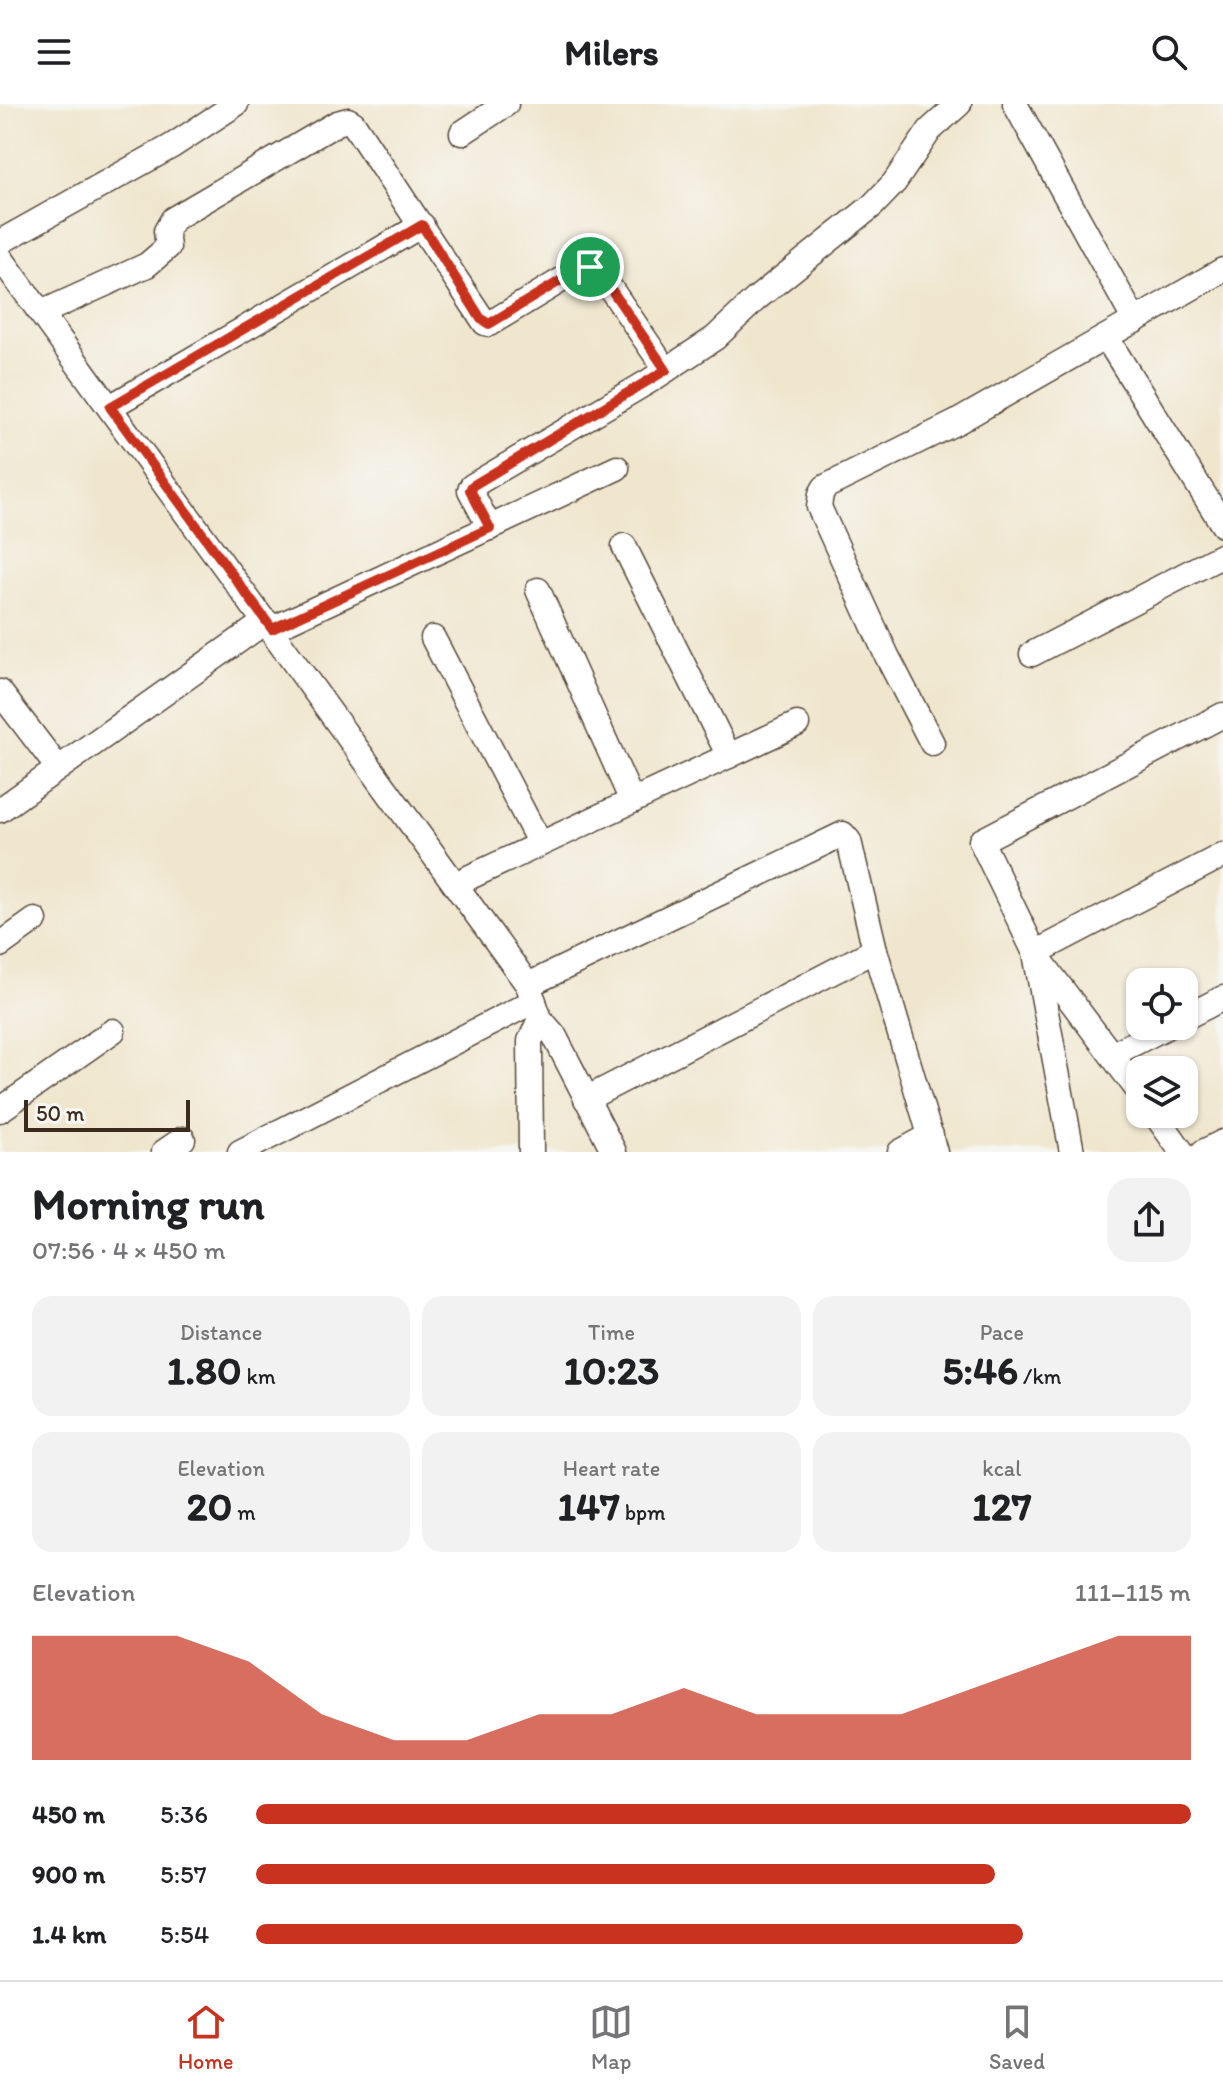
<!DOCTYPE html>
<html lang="en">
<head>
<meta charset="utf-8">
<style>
	body { margin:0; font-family:Itim,sans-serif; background:#f2f2f2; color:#202124; height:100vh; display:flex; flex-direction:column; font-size:30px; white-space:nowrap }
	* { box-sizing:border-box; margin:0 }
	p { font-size:26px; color:#757577 }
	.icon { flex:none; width:44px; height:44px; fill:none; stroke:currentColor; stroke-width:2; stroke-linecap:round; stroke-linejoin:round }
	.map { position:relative; height:1048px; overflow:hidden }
	.details { display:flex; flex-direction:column; background:#fff; flex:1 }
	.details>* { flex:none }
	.buttons { position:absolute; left:1126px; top:864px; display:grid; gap:16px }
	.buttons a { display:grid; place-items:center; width:72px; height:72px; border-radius:16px; background:#fff; box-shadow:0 2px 6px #0004; font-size:40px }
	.scale { position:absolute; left:24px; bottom:20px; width:166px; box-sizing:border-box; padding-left:8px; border:4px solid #3b2a1e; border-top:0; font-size:22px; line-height:28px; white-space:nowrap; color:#3b2a1e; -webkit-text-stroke:6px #f6f6f2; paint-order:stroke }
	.pin { position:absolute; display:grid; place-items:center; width:68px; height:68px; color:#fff; margin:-34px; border:4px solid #fff; border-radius:50%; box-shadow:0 2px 8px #0007 }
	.round { display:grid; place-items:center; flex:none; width:84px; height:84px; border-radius:24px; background:#f2f2f2 }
	.headline { display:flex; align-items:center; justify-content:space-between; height:136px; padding:0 32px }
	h1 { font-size:44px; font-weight:700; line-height:60px }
	.stats { display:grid; grid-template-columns:repeat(3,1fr); gap:12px; height:136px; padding:8px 32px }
	.stats div { display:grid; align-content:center; border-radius:20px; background:#f2f2f2; text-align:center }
	.stats b { font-size:40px; font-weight:700 }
	.stats small { font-size:22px; font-weight:400 }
	.stats p { font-size:22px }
	.chart { height:224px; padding:16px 32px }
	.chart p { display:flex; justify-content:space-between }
	.chart svg { width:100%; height:144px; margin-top:8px; fill:#c8321e; opacity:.7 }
	ul { padding:0 32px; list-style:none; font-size:26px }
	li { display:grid; grid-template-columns:128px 96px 1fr; align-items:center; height:60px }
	li i { height:20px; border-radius:10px; background:#c8321e }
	header { display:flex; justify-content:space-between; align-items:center; height:104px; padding:0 32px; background:#fff; font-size:36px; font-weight:700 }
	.menu { display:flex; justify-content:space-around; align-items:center; height:112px; border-top:2px solid #e0e0e0; background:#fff; font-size:22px; color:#757577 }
	.menu a { display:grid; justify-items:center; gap:4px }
	.menu .on { color:#c8321e }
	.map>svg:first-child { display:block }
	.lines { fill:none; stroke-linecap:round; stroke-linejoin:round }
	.street-casing { stroke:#564638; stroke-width:27 }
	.street { stroke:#fff; stroke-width:24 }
	.route-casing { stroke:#fff; stroke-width:16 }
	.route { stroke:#c8321e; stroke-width:10 }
</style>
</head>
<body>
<header><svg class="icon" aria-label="menu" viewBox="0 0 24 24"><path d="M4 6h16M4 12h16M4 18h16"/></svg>Milers<svg class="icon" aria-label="search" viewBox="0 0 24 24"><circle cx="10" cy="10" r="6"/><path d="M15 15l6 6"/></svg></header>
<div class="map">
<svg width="1223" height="1048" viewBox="0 0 1223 1048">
	<rect width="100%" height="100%" fill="#f6f6f2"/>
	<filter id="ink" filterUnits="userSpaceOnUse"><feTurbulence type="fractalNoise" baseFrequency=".0125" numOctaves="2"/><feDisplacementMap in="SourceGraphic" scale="16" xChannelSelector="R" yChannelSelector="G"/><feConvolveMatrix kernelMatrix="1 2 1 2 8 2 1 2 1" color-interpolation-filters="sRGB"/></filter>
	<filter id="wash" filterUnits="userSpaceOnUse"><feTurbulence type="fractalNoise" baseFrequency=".006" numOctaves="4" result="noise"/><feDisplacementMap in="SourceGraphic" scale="32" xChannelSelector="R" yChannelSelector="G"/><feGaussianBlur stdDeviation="1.8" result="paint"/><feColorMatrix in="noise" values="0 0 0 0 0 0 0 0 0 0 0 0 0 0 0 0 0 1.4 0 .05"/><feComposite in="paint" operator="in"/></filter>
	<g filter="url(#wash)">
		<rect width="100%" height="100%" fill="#f0e6ce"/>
	</g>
	<g filter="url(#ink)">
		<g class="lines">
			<defs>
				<g id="street">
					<polyline points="1015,0 1135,217"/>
					<polyline points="462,29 506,0"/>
					<polyline points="0,138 172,42 236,0"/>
					<polyline points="0,153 528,881 540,915 554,931 614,1048"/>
					<polyline points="41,209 147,161 168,143 166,127 173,115 337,19 348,16 353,19 485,219 489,220 578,166 596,163 666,266"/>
					<polyline points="1106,233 1223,421"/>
					<polyline points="110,303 422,121"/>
					<polyline points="490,424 470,386 472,382 651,276 715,234 756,195 872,102 894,79 930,26 959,0"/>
					<polyline points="624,442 729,652"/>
					<polyline points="538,486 632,697"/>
					<polyline points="272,525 617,364"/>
					<polyline points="433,534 540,740"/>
					<polyline points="1032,550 1223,451"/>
					<polyline points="0,588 58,664"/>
					<polyline points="932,639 887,552 819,403 821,390 825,383 957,318 1223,166"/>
					<polyline points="0,706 266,517"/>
					<polyline points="455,780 797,620"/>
					<polyline points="0,841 35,816"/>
					<polyline points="528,881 843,730 849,737 875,846"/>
					<polyline points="1184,914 1223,894"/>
					<polyline points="1113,950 1168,922"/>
					<polyline points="1140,989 1035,849 981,737 1223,611"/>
					<polyline points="586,995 875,846 935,1048"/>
					<polyline points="0,1006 113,927"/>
					<polyline points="1155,1010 1182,1048"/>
					<polyline points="164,1048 183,1035"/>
					<polyline points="240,1048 534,897"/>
					<polyline points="531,1048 530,937 540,915"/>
					<polyline points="900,1048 931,1031"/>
					<polyline points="1072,1048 1035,849 1223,751"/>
					<polyline points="1203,1048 1223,1038"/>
				</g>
			</defs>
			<use href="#street" class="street-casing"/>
			<use href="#street" class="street"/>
		</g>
	</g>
	<g class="lines" filter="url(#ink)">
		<defs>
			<polygon id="route" points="422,121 481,215 489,220 578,166 596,163 666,266 472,382 470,386 490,424 272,525 110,303"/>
		</defs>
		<use href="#route" class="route-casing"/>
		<use href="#route" class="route"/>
	</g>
</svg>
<div class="buttons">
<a><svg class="icon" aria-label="locate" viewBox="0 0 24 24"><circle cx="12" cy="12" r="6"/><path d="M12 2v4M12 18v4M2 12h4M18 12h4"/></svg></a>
<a><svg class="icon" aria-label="layers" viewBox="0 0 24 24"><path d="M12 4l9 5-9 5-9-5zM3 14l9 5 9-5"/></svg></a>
</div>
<div class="scale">50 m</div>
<div class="pin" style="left:590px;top:163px;background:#1e9e55"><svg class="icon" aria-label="arrive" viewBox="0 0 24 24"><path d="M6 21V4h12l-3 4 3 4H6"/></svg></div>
</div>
<section class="details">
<div class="headline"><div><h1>Morning run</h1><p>07:56 · 4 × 450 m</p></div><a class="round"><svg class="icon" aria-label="share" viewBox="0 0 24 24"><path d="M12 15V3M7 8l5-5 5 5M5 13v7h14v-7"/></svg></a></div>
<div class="stats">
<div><p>Distance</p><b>1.80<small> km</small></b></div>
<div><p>Time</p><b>10:23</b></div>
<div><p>Pace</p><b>5:46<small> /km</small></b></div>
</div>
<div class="stats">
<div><p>Elevation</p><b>20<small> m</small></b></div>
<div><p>Heart rate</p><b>147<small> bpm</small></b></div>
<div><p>kcal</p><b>127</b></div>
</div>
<div class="chart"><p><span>Elevation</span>111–115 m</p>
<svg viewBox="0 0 160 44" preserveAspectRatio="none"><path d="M0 44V6L10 6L20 6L30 14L40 30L50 38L60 38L70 30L80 30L90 22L100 30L110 30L120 30L130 22L140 14L150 6L160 6V44z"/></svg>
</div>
<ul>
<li><b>450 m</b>5:36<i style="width:100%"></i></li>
<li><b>900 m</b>5:57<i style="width:79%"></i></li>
<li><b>1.4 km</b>5:54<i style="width:82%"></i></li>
</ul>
</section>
<nav class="menu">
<a class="on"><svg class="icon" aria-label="home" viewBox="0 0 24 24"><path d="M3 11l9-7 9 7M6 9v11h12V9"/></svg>Home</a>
<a><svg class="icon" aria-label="map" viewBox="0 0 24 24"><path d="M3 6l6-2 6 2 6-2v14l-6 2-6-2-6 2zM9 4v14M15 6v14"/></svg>Map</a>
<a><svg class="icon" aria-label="saved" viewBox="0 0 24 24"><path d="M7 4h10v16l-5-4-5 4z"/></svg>Saved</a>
</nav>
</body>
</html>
